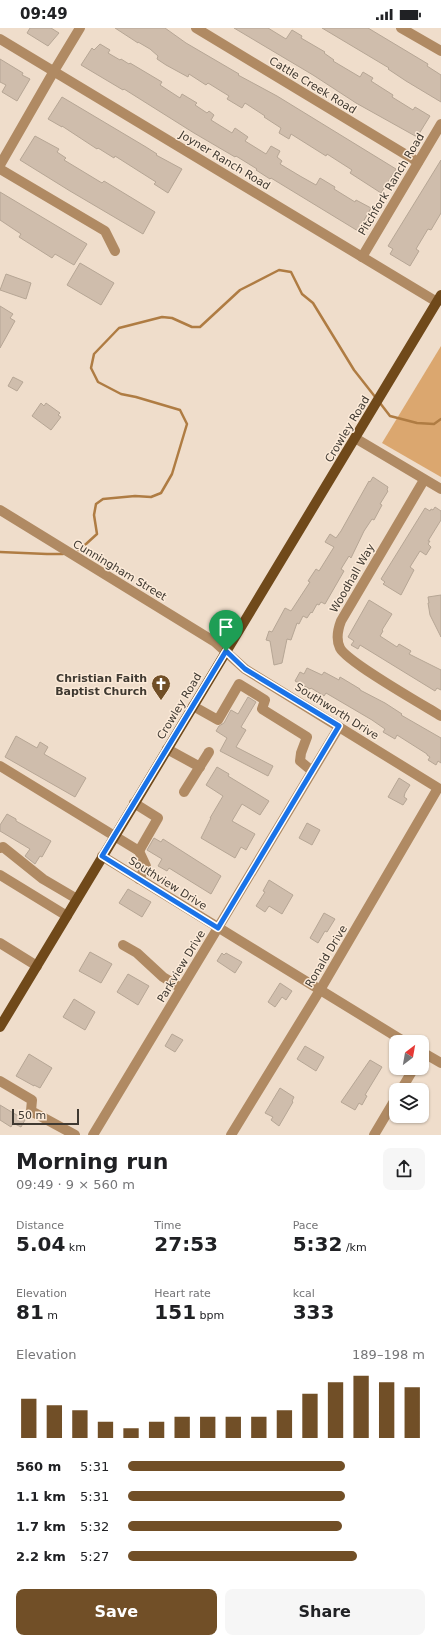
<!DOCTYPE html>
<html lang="en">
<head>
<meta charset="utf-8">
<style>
	body { margin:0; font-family:"DejaVu Sans",sans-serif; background:#f6f6f6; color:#202124; height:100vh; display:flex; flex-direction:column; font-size:15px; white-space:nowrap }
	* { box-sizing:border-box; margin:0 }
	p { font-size:13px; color:#757577 }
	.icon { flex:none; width:22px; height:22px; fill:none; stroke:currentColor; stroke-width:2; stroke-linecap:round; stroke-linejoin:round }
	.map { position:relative; height:1107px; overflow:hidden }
	.side { display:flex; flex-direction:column; background:#fff; flex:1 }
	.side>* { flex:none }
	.needle { width:26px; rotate:31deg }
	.buttons { position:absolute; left:389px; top:1007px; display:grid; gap:8px }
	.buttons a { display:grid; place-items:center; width:40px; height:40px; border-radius:8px; background:#fff; box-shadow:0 1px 3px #0004; font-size:20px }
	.scale { position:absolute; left:12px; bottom:10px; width:67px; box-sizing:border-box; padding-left:4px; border:2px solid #3f3931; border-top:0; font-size:11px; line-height:14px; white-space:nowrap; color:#3f3931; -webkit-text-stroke:3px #fcead8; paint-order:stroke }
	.pin { position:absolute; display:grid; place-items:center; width:34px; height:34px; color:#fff; margin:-41px -17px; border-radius:50% 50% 50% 0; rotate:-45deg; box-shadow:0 0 4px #0007 }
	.pin .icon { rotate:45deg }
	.round { display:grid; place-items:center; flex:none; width:42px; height:42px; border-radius:8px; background:#f6f6f6 }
	.overview { display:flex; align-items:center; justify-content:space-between; height:68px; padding:0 16px }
	h1 { font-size:22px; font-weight:700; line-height:30px }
	.stats { display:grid; grid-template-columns:repeat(3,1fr); gap:6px; height:68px; padding:4px 16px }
	.stats div { display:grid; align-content:center }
	.stats b { font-size:20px; font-weight:700 }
	.stats small { font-size:11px; font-weight:400 }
	.stats p { font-size:11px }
	.chart { height:112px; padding:8px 16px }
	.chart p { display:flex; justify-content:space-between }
	.chart svg { width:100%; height:72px; margin-top:4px; stroke:#714f27; stroke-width:6 }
	.button { display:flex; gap:8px; margin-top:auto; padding:8px 16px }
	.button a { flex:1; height:46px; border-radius:8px; background:#714f27; color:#fff; font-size:16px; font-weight:700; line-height:46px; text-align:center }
	.button a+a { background:#f6f6f6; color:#202124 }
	ul { padding:0 16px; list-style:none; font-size:13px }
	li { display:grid; grid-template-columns:64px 48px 1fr; align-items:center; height:30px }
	li i { height:10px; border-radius:5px; background:#714f27 }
	.status { display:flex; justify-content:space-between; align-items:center; height:28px; padding:0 20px; background:#fff; direction:ltr }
	.status svg { height:11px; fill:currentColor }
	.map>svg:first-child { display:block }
	.green { fill:#dba76f }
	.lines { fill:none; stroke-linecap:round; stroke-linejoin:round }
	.stream { stroke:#af7c43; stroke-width:2.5 }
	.building { fill:#cfbdac; stroke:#b6a695 }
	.minor { stroke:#b08a63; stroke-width:10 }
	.major { stroke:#70491a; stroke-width:10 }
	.route-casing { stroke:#fff; stroke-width:8 }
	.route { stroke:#1a73e8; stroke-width:5 }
	.labels { text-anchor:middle; stroke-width:3; stroke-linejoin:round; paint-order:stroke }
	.street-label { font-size:11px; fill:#3f3931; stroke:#fcead8 }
	.poi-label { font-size:11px; font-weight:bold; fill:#3f3931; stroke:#fcead8; text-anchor:end }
</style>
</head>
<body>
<div class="status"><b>09:49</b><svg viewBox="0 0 49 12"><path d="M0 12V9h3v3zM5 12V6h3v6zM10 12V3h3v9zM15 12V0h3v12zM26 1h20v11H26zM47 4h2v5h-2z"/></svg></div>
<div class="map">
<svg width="441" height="1107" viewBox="0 0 441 1107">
	<rect width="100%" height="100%" fill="#efddcb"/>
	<polygon class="green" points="441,318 441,449 382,415"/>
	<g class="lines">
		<g class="stream">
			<polyline points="380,375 390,388 417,395 434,396 441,391"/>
			<polyline points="78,522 86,516 97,506 94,487 96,476 103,471 135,468 151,469 161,465 172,446 187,396 180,382 136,369 121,366 98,354 91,340 94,326 119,300 162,289 172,290 192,299 200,299 240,262 279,242 291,244 302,266 313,275 354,342 376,370"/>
			<polyline points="0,524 47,526 63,526"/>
		</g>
	</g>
	<g class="building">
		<polygon points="30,0 51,0 59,5 48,18 27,5"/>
		<polygon points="115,0 165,0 186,15 239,46 238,47 277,68 396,141 381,165 350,145 352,142 327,126 326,128 291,106 289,111 279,105 281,100 264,89 265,88 245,75 242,80 227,71 229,68 208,55 206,57 189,46 188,49 166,37 157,31 158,28 150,21 138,14 138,15"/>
		<polygon points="234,0 268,0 286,11 292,2 302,8 301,10 325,24 324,25 334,32 333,33 360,49 363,44 373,50 371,53 393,67 392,69 413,82 415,79 430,88 417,109 356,75 313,47"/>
		<polygon points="322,0 368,0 428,36 427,38 441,47 441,74 406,53 388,41 389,40"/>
		<polygon points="100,16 110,22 108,25 120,32 121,31 129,36 130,35 162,54 160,57 180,70 182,66 197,75 195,77 207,85 209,83 214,87 211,92 232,105 235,100 248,109 245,113 266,126 271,118 280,123 277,129 282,133 280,136 300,148 316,157 320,150 335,159 334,161 355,174 356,172 371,180 358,203 271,150 270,151 256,142 257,141 236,128 235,129 194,105 124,61 123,62 81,37 92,20 94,22"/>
		<polygon points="0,31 23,45 22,47 30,51 17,73 2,64 6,57 0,54"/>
		<polygon points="62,69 146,119 157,126 156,127 182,141 168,165 154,156 156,154 137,142 115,128 114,130 98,120 97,121 62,98 62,99 48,91"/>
		<polygon points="35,108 59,121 57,124 66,130 64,132 102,155 104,153 155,184 143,206 70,163 20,132"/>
		<polygon points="441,132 441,185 431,202 428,201 416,221 419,223 410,238 390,226 393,221 388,218"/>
		<polygon points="0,164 87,216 74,237 55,226 52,230 19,209 21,206 0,192"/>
		<polygon points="80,235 114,255 101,277 67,257"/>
		<polygon points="6,246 31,255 26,271 0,262"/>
		<polygon points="0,278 13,286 10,290 15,293 0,320"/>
		<polygon points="13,349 23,354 17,363 8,358"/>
		<polygon points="41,375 44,378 46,375 60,385 58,387 61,389 51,402 32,388"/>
		<polygon points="373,449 388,459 387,462 388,463 380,476 382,477 374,492 372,491 364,503 351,530 349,528 341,541 344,543 325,576 321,574 319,577 317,576 312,585 311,584 307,590 303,588 299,596 297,595 291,612 287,611 282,635 274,637 270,613 266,612 269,603 272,604 285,580 291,583 310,554 308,553 316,541 319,543 334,519 325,514 330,506 336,510 341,503 369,453 370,454"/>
		<polygon points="435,479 441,483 441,492 428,513 430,513 428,516 431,519 426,527 420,523 410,539 414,542 401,567 383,556 385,554 381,551 425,480 430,483 431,481 433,482"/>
		<polygon points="441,567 441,609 430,587 428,575 429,575 428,569"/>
		<polygon points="369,572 392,586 382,602 383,603 380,608 397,619 399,616 411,623 409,626 441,642 441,662 437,660 435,663 360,617 358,621 351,617 354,613 348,609"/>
		<polygon points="307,640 322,647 324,644 339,652 340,649 360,661 360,662 385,675 402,686 401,687 441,710 441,735 438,733 436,737 428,732 430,729 427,727 427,726 397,707 395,711 383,704 385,701 372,692 326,665 324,668 311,660 310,661 295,653 300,644 304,646"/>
		<polygon points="248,669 256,674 241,699 246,702 236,719 273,738 268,748 220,723 227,710 216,703 219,698 224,695 231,682 238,686"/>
		<polygon points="16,708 37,720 40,714 48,719 44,726 86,750 75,769 5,729"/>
		<polygon points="217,739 229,746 228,748 269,773 260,787 242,776 232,793 255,806 246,822 241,819 235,830 201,810 211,790 210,790 223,768 206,757"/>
		<polygon points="399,750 410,757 405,765 404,769 407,771 403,777 388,769"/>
		<polygon points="7,786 16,791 16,793 51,813 42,829 40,828 35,836 25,828 30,821 0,803 0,797"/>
		<polygon points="307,795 320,802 312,817 299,810"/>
		<polygon points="154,810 161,814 163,811 221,848 211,866 169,840 167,843 158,838 162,831 147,822"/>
		<polygon points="269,852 293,867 282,886 269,878 265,884 256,878 265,864 263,863"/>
		<polygon points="128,861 151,874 142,889 119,875"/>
		<polygon points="324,885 335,891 327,904 325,903 318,915 310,910"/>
		<polygon points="90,924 112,936 101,955 79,943"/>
		<polygon points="222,925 224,927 226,925 242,934 235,945 217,933"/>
		<polygon points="128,946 149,958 138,977 117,964"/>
		<polygon points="280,955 292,963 286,972 282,969 275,979 268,974"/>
		<polygon points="74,971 95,984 85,1002 63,989"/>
		<polygon points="172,1006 183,1012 175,1024 165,1018"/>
		<polygon points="305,1018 324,1029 316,1043 297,1031"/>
		<polygon points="29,1026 52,1040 40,1060 34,1057 34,1058 16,1048"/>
		<polygon points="370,1032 382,1039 365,1067 367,1068 362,1077 359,1075 355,1082 341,1074"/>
		<polygon points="280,1060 294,1069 292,1073 293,1074 279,1098 271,1092 273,1089 265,1085"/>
		<polygon points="0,1077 25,1092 21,1099 13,1095 11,1099 0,1092"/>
	</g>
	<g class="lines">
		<g class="minor">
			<polyline points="196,0 418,134"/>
			<polyline points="401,0 441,23"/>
			<polyline points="0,11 437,274"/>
			<polyline points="0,137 54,43 80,0"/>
			<polyline points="0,141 105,203 115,223"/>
			<polyline points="362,229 441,96"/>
			<polyline points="355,410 441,461"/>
			<path d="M424 452 341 593C338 601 336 612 340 620 347 634 423 677 441 688"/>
			<polyline points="0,482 215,614 245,641 438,760 320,962 231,1107"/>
			<polyline points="193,678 218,692 239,656 265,672 262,681 307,709 301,725 300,733 312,743"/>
			<polyline points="167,721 200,739"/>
			<polyline points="0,738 139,823 158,790 134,775"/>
			<polyline points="184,764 209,724"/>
			<polyline points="0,820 3,819 43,851 77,871"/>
			<polyline points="139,823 146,838 139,851"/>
			<polyline points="102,828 405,1014"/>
			<polyline points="0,847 67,888"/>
			<polyline points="0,915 37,938"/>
			<polyline points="123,917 137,925 163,949 181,960"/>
			<polyline points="422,1024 441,1035"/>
			<polyline points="0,1053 32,1072 31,1083 75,1107"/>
			<polyline points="401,1062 414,1040"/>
			<polyline points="93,1107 339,699"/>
			<polyline points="374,1107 396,1070"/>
		</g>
		<polyline class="major" points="0,999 441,267"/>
	</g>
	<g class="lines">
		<defs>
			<polygon id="route" points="226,623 245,641 339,698 218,900 102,828"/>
		</defs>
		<use href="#route" class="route-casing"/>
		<use href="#route" class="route"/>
	</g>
	<defs>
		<symbol id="church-pin" viewBox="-11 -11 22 30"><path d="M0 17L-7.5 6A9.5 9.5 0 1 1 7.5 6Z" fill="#714f27" stroke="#fcead8"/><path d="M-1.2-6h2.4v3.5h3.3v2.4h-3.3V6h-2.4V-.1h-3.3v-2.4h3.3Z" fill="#fff"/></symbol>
	</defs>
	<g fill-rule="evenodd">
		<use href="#church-pin" x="150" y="645" width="22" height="30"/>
	</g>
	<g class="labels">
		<g class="street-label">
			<text transform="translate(313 57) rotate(31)" y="4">Cattle Creek Road</text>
			<text transform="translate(225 132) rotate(31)" y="4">Joyner Ranch Road</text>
			<text transform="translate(391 156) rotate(-59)" y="4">Pitchfork Ranch Road</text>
			<text transform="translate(347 401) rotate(-59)" y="4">Crowley Road</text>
			<text transform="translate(120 542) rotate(31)" y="4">Cunningham Street</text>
			<text transform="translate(352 550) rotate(-60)" y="4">Woodhall Way</text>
			<text transform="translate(179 678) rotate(-59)" y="4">Crowley Road</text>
			<text transform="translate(337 683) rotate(32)" y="4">Southworth Drive</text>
			<text transform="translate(168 855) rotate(32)" y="4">Southview Drive</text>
			<text transform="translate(326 928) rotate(-59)" y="4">Ronald Drive</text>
			<text transform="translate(181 938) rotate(-59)" y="4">Parkview Drive</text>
		</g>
		<g class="poi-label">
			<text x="147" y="654">Christian Faith<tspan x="147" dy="13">Baptist Church</tspan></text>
		</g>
	</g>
</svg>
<div class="buttons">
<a><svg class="needle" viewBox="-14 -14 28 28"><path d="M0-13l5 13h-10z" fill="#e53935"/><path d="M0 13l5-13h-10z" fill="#757577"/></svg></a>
<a><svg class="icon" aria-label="layers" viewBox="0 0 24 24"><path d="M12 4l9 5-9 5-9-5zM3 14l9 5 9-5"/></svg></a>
</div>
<div class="scale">50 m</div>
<div class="pin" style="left:226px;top:623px;background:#1e9e55"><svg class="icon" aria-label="arrive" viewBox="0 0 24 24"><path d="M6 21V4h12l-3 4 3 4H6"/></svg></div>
</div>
<section class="side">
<div class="overview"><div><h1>Morning run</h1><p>09:49 · 9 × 560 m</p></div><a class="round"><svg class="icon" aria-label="share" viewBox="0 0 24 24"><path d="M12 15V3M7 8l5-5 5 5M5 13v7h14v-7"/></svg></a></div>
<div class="stats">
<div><p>Distance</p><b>5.04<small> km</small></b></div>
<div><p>Time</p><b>27:53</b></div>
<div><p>Pace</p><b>5:32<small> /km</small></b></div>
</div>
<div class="stats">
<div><p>Elevation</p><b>81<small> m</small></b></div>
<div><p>Heart rate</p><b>151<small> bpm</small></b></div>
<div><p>kcal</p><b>333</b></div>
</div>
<div class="chart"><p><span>Elevation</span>189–198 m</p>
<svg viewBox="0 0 160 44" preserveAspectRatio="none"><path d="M5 44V20M15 44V24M25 44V27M35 44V34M45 44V38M55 44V34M65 44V31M75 44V31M85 44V31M95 44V31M105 44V27M115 44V17M125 44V10M135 44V6M145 44V10M155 44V13"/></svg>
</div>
<ul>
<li><b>560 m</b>5:31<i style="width:73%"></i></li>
<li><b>1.1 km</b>5:31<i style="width:73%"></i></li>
<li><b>1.7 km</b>5:32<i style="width:72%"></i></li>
<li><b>2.2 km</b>5:27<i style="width:77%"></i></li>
</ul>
<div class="button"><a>Save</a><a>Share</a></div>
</section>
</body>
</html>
